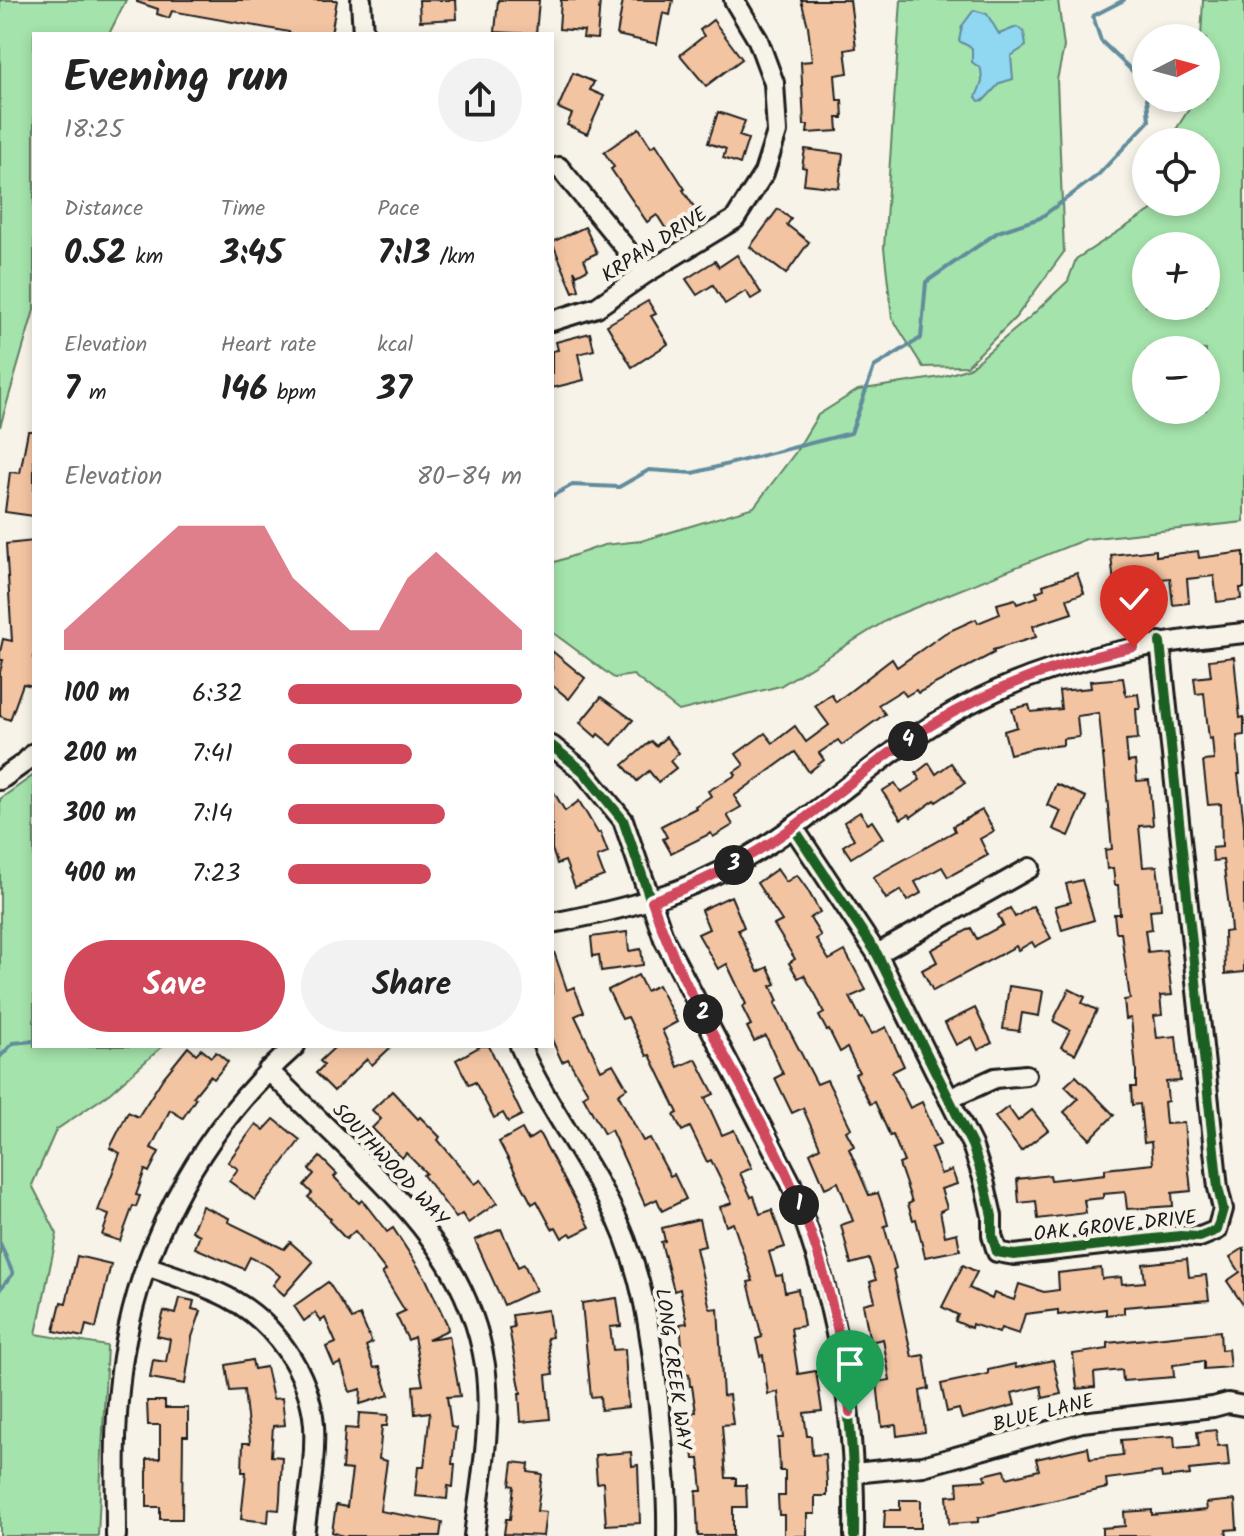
<!DOCTYPE html>
<html lang="en">
<head>
<meta charset="utf-8">
<style>
	body { margin:0; font-family:Kalam,sans-serif; background:#f2f2f2; color:#222; height:100vh; display:flex; flex-direction:column; font-size:30px; white-space:nowrap }
	* { box-sizing:border-box; margin:0 }
	p { font-size:26px; color:#767676 }
	.icon { flex:none; width:44px; height:44px; fill:none; stroke:currentColor; stroke-width:2; stroke-linecap:round; stroke-linejoin:round }
	.map { position:relative; flex:1; overflow:hidden }
	.sheet { position:absolute; left:32px; top:32px; width:522px; height:1016px; display:flex; flex-direction:column; background:#fff; border-radius:0px; box-shadow:0 4px 12px #0003 }
	.sheet>* { flex:none }
	.needle { width:52px; rotate:84deg }
	.fabs { position:absolute; left:1132px; top:24px; display:grid; gap:16px }
	.fabs a { display:grid; place-items:center; width:88px; height:88px; border-radius:50%; background:#fff; box-shadow:0 4px 12px #0003; font-size:40px }
	.pin { position:absolute; display:grid; place-items:center; width:68px; height:68px; color:#fff; margin:-82px -34px; border-radius:50% 50% 50% 0; rotate:-45deg; box-shadow:0 0 8px #0007 }
	.pin .icon { rotate:45deg }
	.km { position:absolute; width:40px; height:40px; margin:-20px; border-radius:50%; background:#222; color:#fff; font-size:22px; line-height:40px; text-align:center }
	.round { display:grid; place-items:center; flex:none; width:84px; height:84px; border-radius:42px; background:#f2f2f2 }
	.summary { display:flex; align-items:center; justify-content:space-between; height:136px; padding:0 32px }
	h1 { font-size:44px; font-weight:800; line-height:60px }
	.figures { display:grid; grid-template-columns:repeat(3,1fr); gap:12px; height:136px; padding:8px 32px }
	.figures div { display:grid; align-content:center }
	.figures b { font-size:34px; font-weight:800 }
	.figures small { font-size:22px; font-weight:400 }
	.figures p { font-size:22px }
	.chart { height:224px; padding:16px 32px }
	.chart p { display:flex; justify-content:space-between }
	.chart svg { width:100%; height:144px; margin-top:8px; fill:#d1495b; opacity:.7 }
	.primary-button { display:flex; gap:16px; margin-top:auto; padding:16px 32px }
	.primary-button a { flex:1; height:92px; border-radius:48px; background:#d1495b; color:#fff; font-size:32px; font-weight:800; line-height:92px; text-align:center }
	.primary-button a+a { background:#f2f2f2; color:#222 }
	ul { padding:0 32px; list-style:none; font-size:26px }
	li { display:grid; grid-template-columns:128px 96px 1fr; align-items:center; height:60px }
	li i { height:20px; border-radius:10px; background:#d1495b }
	.map>svg:first-child { display:block }
	.green { fill:#a4e3ab; stroke:#608064; stroke-width:2; fill-rule:evenodd }
	.water { fill:#90d7f2; stroke:#628c9c; stroke-width:2 }
	.lines { fill:none; stroke-linecap:round; stroke-linejoin:round }
	.stream { stroke:#628c9c; stroke-width:4 }
	.building { fill:#f3c4a2; stroke:#1c1c1c; stroke-width:2 }
	.minor-casing { stroke:#1c1c1c; stroke-width:24 }
	.minor { stroke:#f7f3e8; stroke-width:18 }
	.cycleway-casing { stroke:#f7f3e8; stroke-width:15 }
	.cycleway { stroke:#1b5e20; stroke-width:10 }
	.route-casing { stroke:#fff; stroke-width:16 }
	.route { stroke:#d1495b; stroke-width:10 }
	.labels { text-anchor:middle; stroke-width:8; stroke-linejoin:round; paint-order:stroke }
	.street-label { font-size:20px; fill:#1c1c1c; stroke:#f7f3e8 }
</style>
</head>
<body>
<div class="map">
<svg width="1244" height="1536" viewBox="0 0 1244 1536">
	<rect width="100%" height="100%" fill="#f7f3e8"/>
	<filter id="ink" filterUnits="userSpaceOnUse"><feTurbulence type="fractalNoise" baseFrequency=".0125" numOctaves="2"/><feDisplacementMap in="SourceGraphic" scale="16" xChannelSelector="R" yChannelSelector="G"/><feConvolveMatrix kernelMatrix="1 2 1 2 8 2 1 2 1" color-interpolation-filters="sRGB"/></filter>
	<g filter="url(#ink)">
		<g class="green">
			<polygon points="0,0 126,0 109,34 34,34 34,310 0,427"/>
			<polygon points="901,0 1058,0 1064,47 1057,80 1064,252 1016,317 967,366 923,367 892,318 884,248"/>
			<path d="M1203 0H1244V522L1086 539 892 617 780 686 679 711 633 675 614 678 552 632V563L604 545 641 541 754 507 795 453 818 415 858 390 941 377 969 368 1030 317 1068 281 1076 259 1164 202H1206V142H1168L1196 98H1206V38H1201ZM1206 246V306H1146V246ZM1146 350H1206V410H1146Z"/>
			<polygon points="34,775 34,1046 163,1046 110,1093 56,1130 32,1185 57,1234 36,1334 107,1346 98,1536 0,1536 0,799"/>
		</g>
		<polygon class="water" points="974,10 987,14 999,34 1017,27 1024,32 1026,46 1011,56 1013,79 1000,83 984,100 979,101 976,97 982,82 981,69 972,62 972,48 959,41 962,26"/>
		<g class="lines">
			<g class="stream">
				<polyline points="1124,0 1093,16 1101,41 1146,84"/>
				<polyline points="552,496 572,485 619,487 649,470 693,473 851,433 874,367 921,338 926,282 998,232 1040,218 1098,175 1149,121 1147,98"/>
				<polyline points="0,1057 13,1043 34,1041"/>
				<polyline points="0,1243 13,1274 0,1289"/>
			</g>
		</g>
		<g class="building">
			<polygon points="137,0 337,0 331,34 289,34 289,32 172,11 169,18 157,14 158,9 137,2"/>
			<polygon points="419,0 456,0 457,19 420,21"/>
			<polygon points="498,0 539,0 536,34 495,32"/>
			<polygon points="561,0 600,0 597,39 583,38 584,31 559,29"/>
			<polygon points="623,0 673,0 670,15 663,13 657,44 617,35"/>
			<polygon points="801,0 850,0 856,48 845,50 848,73 835,75 837,100 842,100 843,118 837,118 838,131 807,133 808,125 804,125 801,62 812,61 808,26"/>
			<polygon points="713,20 742,59 706,86 680,55 704,36 700,30"/>
			<polygon points="573,73 594,82 590,90 604,96 587,134 567,125 572,114 558,108"/>
			<polygon points="718,112 745,121 739,136 748,139 740,164 723,158 726,149 708,143"/>
			<polygon points="639,128 651,147 656,144 685,189 683,190 696,210 666,229 657,215 647,222 611,169 614,167 604,152"/>
			<polygon points="805,149 843,154 839,188 804,184 806,168 802,167"/>
			<polygon points="778,209 791,219 787,225 809,242 786,274 750,247"/>
			<polygon points="585,227 597,253 584,259 588,269 577,275 574,270 579,290 573,292 552,242"/>
			<polygon points="737,255 761,293 751,299 746,291 725,304 713,285 697,295 686,279 715,261 719,267"/>
			<polygon points="648,301 656,314 651,316 668,344 632,367 607,325"/>
			<polygon points="590,333 594,350 578,354 584,380 552,388 552,351 558,350 556,342"/>
			<polygon points="28,431 34,431 34,516 5,512 10,472 20,473"/>
			<polygon points="34,541 34,686 23,684 10,720 0,716 0,672 3,660 0,660 0,652 3,639 12,641 6,544"/>
			<polygon points="1156,550 1156,556 1198,551 1199,558 1244,552 1244,588 1240,588 1241,599 1217,602 1214,576 1187,579 1189,603 1173,605 1170,578 1114,584 1111,555"/>
			<polygon points="1077,573 1084,593 1067,599 1072,613 1033,626 1036,637 993,650 994,653 918,693 916,690 906,696 902,690 878,705 885,714 842,745 838,740 819,753 824,760 809,772 795,752 734,796 741,807 727,815 733,825 713,837 711,833 671,853 663,839 667,837 661,826 696,808 695,806 711,796 708,791 736,775 734,772 744,765 736,754 765,733 773,743 795,726 806,742 829,725 815,706 831,694 836,702 892,659 897,667 945,633 976,619 978,623 1000,614 997,604 1015,599 1017,604 1038,597 1036,592 1044,589 1043,585"/>
			<polygon points="552,651 585,678 569,699 552,685"/>
			<polygon points="1234,657 1240,718 1244,717 1244,735 1237,736 1240,774 1238,774 1244,824 1244,972 1225,974 1224,932 1231,931 1229,907 1223,860 1213,861 1212,848 1222,847 1221,804 1208,805 1203,761 1214,760 1212,738 1209,739 1204,693 1196,694 1194,678 1211,676 1209,660"/>
			<polygon points="1123,678 1126,696 1138,694 1140,709 1136,709 1138,739 1126,740 1128,762 1135,761 1137,781 1149,780 1153,825 1139,826 1143,867 1157,866 1159,881 1161,909 1150,910 1152,929 1145,930 1148,952 1166,950 1172,995 1160,996 1162,1015 1154,1016 1157,1038 1176,1036 1179,1066 1180,1081 1166,1082 1168,1101 1164,1102 1166,1124 1184,1123 1191,1191 1172,1193 1173,1206 1127,1209 1125,1192 1103,1194 1103,1198 1084,1200 1086,1213 1038,1219 1036,1201 1019,1203 1017,1179 1050,1175 1051,1180 1105,1174 1105,1169 1153,1164 1151,1142 1144,1143 1140,1104 1132,1105 1131,1087 1136,1087 1136,1070 1131,1018 1126,1019 1124,1000 1130,999 1121,932 1116,932 1114,914 1120,914 1118,885 1115,885 1113,868 1107,869 1105,850 1112,849 1099,713 1077,716 1079,737 1063,739 1063,745 1035,748 1010,754 1004,731 1017,727 1012,709 1029,705 1031,712 1061,709 1059,691 1091,688 1090,681"/>
			<polygon points="601,697 633,720 612,745 598,734 596,737 580,723"/>
			<polygon points="666,737 679,753 670,761 676,768 658,782 649,771 637,781 623,765 651,741 656,746"/>
			<polygon points="929,763 936,774 951,763 965,783 936,802 935,800 911,817 909,814 901,819 882,791 895,783 901,792 920,780 916,773"/>
			<polygon points="1056,784 1086,797 1069,836 1053,829 1061,811 1047,805"/>
			<polygon points="552,789 565,811 579,801 598,833 600,832 608,853 597,857 604,876 575,887 565,861 557,864 552,849"/>
			<polygon points="982,810 994,831 980,839 988,855 948,877 942,867 915,882 921,893 907,901 901,890 886,899 873,877 955,831 953,826"/>
			<polygon points="860,812 868,824 872,821 883,838 851,858 843,846 854,839 844,822"/>
			<polygon points="777,869 786,882 797,875 807,889 820,912 810,918 821,936 816,939 829,960 845,951 866,990 850,997 861,1019 863,1018 872,1034 886,1027 904,1066 892,1072 910,1108 922,1102 940,1145 931,1148 941,1174 952,1170 957,1184 941,1189 947,1208 940,1211 945,1236 957,1233 960,1250 925,1257 916,1219 913,1220 908,1204 912,1202 899,1164 904,1162 893,1135 890,1136 875,1102 870,1104 855,1074 859,1072 847,1048 840,1052 829,1030 827,1031 819,1016 824,1013 817,997 804,975 798,978 789,963 795,959 774,925 782,921 757,883"/>
			<polygon points="1082,880 1094,920 1062,930 1055,906 1071,902 1066,884"/>
			<polygon points="731,896 744,927 738,930 758,972 768,967 776,984 771,986 778,1001 775,1003 817,1084 827,1080 851,1128 846,1131 854,1146 849,1149 869,1195 878,1193 884,1210 888,1225 884,1226 896,1268 893,1270 912,1357 924,1355 929,1389 920,1391 925,1432 897,1436 896,1425 882,1427 877,1382 890,1380 883,1339 870,1342 863,1304 875,1301 870,1282 876,1280 869,1259 851,1264 841,1225 853,1221 838,1182 825,1188 810,1153 820,1147 803,1108 792,1113 775,1078 783,1074 766,1036 754,1041 747,1027 751,1025 742,1007 746,1004 727,964 718,969 698,934 709,929 701,910"/>
			<polygon points="1033,906 1051,938 1035,947 1032,942 1018,950 1016,946 933,991 922,970 937,962 931,950 971,928 977,939 1003,925 998,915 1010,908 1015,917"/>
			<polygon points="627,932 629,951 641,949 643,965 601,971 599,955 593,956 591,937"/>
			<polygon points="552,952 554,952 567,990 574,987 584,1012 575,1016 601,1070 613,1064 627,1088 618,1094 643,1141 650,1138 670,1176 674,1174 686,1199 662,1211 657,1199 645,1205 611,1130 604,1134 583,1096 588,1093 568,1059 562,1062 552,1040"/>
			<polygon points="638,975 646,991 658,985 677,1022 662,1030 678,1067 696,1059 714,1094 705,1098 722,1135 734,1130 752,1168 740,1173 751,1197 754,1196 760,1214 772,1210 785,1247 769,1252 776,1276 782,1275 785,1292 798,1289 804,1326 791,1328 798,1374 816,1371 822,1411 804,1413 807,1436 811,1436 812,1455 825,1454 827,1483 827,1496 815,1496 815,1514 807,1514 807,1536 784,1536 784,1515 779,1515 778,1496 785,1496 785,1471 780,1471 778,1438 783,1438 778,1392 768,1394 763,1355 760,1356 756,1339 762,1337 748,1282 753,1281 733,1223 726,1226 720,1207 732,1203 711,1160 707,1162 690,1127 682,1131 674,1115 678,1113 650,1055 647,1056 628,1017 622,1019 608,990"/>
			<polygon points="1009,986 1043,991 1039,1016 1022,1013 1019,1031 1003,1029"/>
			<polygon points="1069,989 1085,997 1082,1003 1097,1010 1075,1054 1061,1047 1070,1030 1053,1021"/>
			<polygon points="975,1008 992,1043 978,1050 972,1037 956,1045 945,1023"/>
			<polygon points="336,1046 392,1046 372,1065 367,1059 334,1091 316,1073 324,1065 320,1061"/>
			<polygon points="481,1046 489,1046 522,1115 508,1122 503,1113 494,1118 475,1082 469,1085 456,1060"/>
			<polygon points="188,1047 196,1054 201,1049 211,1057 216,1052 228,1062 214,1079 210,1076 193,1097 196,1098 183,1118 170,1110 151,1148 159,1152 149,1172 145,1170 136,1195 140,1196 136,1207 133,1206 120,1241 102,1235 109,1215 98,1211 120,1153 110,1148 128,1112 138,1117 163,1078"/>
			<polygon points="1076,1076 1114,1115 1090,1139 1064,1112 1078,1099 1065,1086"/>
			<polygon points="392,1091 418,1119 420,1117 440,1137 438,1140 475,1184 481,1180 497,1203 468,1223 462,1214 456,1218 423,1175 426,1173 406,1153 402,1158 372,1128 381,1119 372,1110"/>
			<polygon points="1008,1107 1018,1121 1032,1110 1048,1130 1021,1151 995,1117"/>
			<polygon points="274,1119 300,1140 255,1200 229,1181 238,1169 228,1162 256,1124 264,1130"/>
			<polygon points="522,1129 528,1140 539,1133 590,1227 572,1236 570,1233 562,1238 556,1227 552,1229 537,1201 532,1204 499,1142"/>
			<polygon points="320,1157 337,1174 334,1177 359,1203 362,1200 387,1232 393,1228 426,1279 447,1324 448,1330 428,1339 449,1336 460,1396 447,1397 451,1427 456,1428 452,1464 455,1464 453,1487 448,1486 447,1499 415,1496 418,1467 424,1467 430,1412 415,1414 413,1386 423,1385 414,1337 408,1340 396,1315 405,1311 382,1273 386,1271 355,1231 346,1239 329,1221 331,1219 308,1197 312,1193 304,1185 314,1174 309,1169"/>
			<polygon points="202,1206 229,1218 228,1222 284,1249 290,1242 313,1262 284,1295 273,1285 280,1276 268,1266 250,1257 244,1269 195,1248 200,1235 192,1231"/>
			<polygon points="699,1219 705,1246 696,1248 710,1309 718,1308 723,1396 729,1395 733,1424 722,1425 726,1478 736,1478 736,1485 746,1485 747,1507 733,1507 733,1536 698,1536 696,1491 702,1491 699,1459 694,1459 689,1413 696,1412 692,1386 690,1386 689,1374 685,1375 680,1324 687,1323 680,1289 674,1291 661,1242 665,1241 662,1228"/>
			<polygon points="501,1229 518,1267 524,1264 536,1290 504,1305 475,1240"/>
			<polygon points="1244,1248 1244,1306 1227,1281 1240,1272 1230,1257"/>
			<polygon points="77,1256 111,1264 96,1328 86,1325 83,1337 54,1331 61,1302 66,1303"/>
			<polygon points="1187,1259 1189,1277 1206,1275 1209,1300 1124,1307 1124,1313 1106,1315 1106,1309 1058,1315 1058,1310 1025,1314 1019,1334 1001,1328 999,1333 972,1324 971,1328 955,1321 958,1315 942,1307 963,1265 977,1272 969,1288 992,1299 994,1293 1014,1300 1019,1284 1044,1292 1059,1290 1058,1273 1101,1268 1102,1279 1121,1277 1122,1284 1145,1282 1143,1264"/>
			<polygon points="328,1282 352,1319 360,1315 372,1343 366,1346 374,1368 380,1367 389,1395 360,1404 361,1389 350,1392 341,1363 334,1366 326,1347 336,1343 325,1318 321,1321 315,1313 304,1321 294,1306"/>
			<polygon points="180,1298 194,1301 192,1309 201,1311 192,1337 185,1384 150,1378 153,1360 166,1362 170,1339 157,1336 164,1311 176,1314"/>
			<polygon points="617,1298 621,1326 610,1327 613,1350 625,1349 628,1407 601,1410 600,1396 591,1397 582,1303"/>
			<polygon points="548,1310 552,1337 547,1338 553,1374 546,1375 550,1419 521,1422 519,1393 521,1393 509,1328 514,1327 512,1315"/>
			<polygon points="1220,1331 1221,1350 1228,1349 1230,1367 1204,1369 1204,1361 1173,1365 1174,1377 1123,1381 1122,1370 1094,1373 1095,1387 1077,1389 1073,1354 1108,1349 1108,1343"/>
			<polygon points="252,1360 254,1369 266,1367 273,1399 282,1398 285,1425 273,1426 271,1456 282,1457 280,1499 279,1510 269,1509 268,1522 241,1519 246,1472 242,1472 243,1443 250,1443 244,1390 230,1391 226,1365"/>
			<polygon points="1053,1360 1061,1394 1043,1398 1041,1386 1012,1393 1015,1405 962,1419 959,1409 947,1412 941,1384 988,1374 988,1370 1015,1364 1016,1368"/>
			<polygon points="147,1401 165,1401 165,1408 188,1408 188,1436 183,1436 182,1519 160,1519 160,1507 147,1507 147,1459 160,1458 160,1425 148,1425"/>
			<polygon points="359,1413 388,1415 387,1426 382,1426 379,1459 387,1461 380,1511 442,1522 440,1536 343,1536 332,1532 336,1505 347,1507 352,1470 342,1469 345,1428 358,1429"/>
			<polygon points="1216,1430 1218,1446 1227,1445 1229,1466 1189,1470 1190,1475 1162,1478 1161,1472 1106,1479 1107,1488 978,1518 978,1522 949,1524 947,1496 958,1495 957,1482 986,1480 984,1475 1005,1470 1007,1478 1039,1470 1036,1459 1088,1447 1090,1459 1123,1455 1121,1440 1174,1436 1175,1448 1199,1446 1197,1432"/>
			<polygon points="631,1452 632,1466 638,1465 640,1523 606,1525 603,1482 597,1483 595,1455"/>
			<polygon points="513,1462 529,1464 528,1472 542,1474 537,1511 546,1512 543,1536 504,1534 506,1519 510,1519 514,1486 510,1485"/>
			<polygon points="900,1500 921,1500 921,1528 884,1528 885,1510 900,1510"/>
			<polygon points="1235,1500 1237,1529 1226,1530 1227,1536 1102,1536 1102,1528 1125,1526 1124,1512 1152,1510 1152,1515 1207,1510 1206,1503"/>
		</g>
		<g class="lines">
			<defs>
				<g id="minor">
					<polyline points="361,0 363,34"/>
					<polyline points="559,167 646,273"/>
					<polyline points="552,321 597,307 646,273 735,219 764,173 777,132 774,83 758,40 734,0"/>
					<path d="M552 746 583 771 623 820 664 939 791 1183C837 1303 856 1408 854 1536"/>
					<polyline points="0,780 24,763 34,753"/>
					<polyline points="793,827 877,954 972,1145 984,1181 992,1216 992,1235 997,1252 1014,1255 1180,1236 1200,1237 1217,1230 1223,1209 1218,1188 1160,642"/>
					<path d="M552 923C621 910 685 894 746 858 823 813 886 748 965 706 1053 659 1146 643 1244 633"/>
					<polyline points="877,954 1030,868"/>
					<path d="M520 1046C544 1100 580 1148 608 1201 643 1266 651 1335 659 1407 663 1450 668 1493 667 1536"/>
					<path d="M268 1070C297 1098 326 1127 356 1156 418 1217 471 1275 485 1365 493 1422 481 1480 474 1536"/>
					<polyline points="949,1099 995,1078 1026,1075"/>
					<path d="M146 1266C173 1275 201 1284 227 1297 274 1321 310 1373 314 1425 316 1462 308 1500 304 1536"/>
					<polyline points="854,1473 923,1466 1082,1422 1213,1407 1228,1403 1244,1406"/>
					<path d="M116 1536C116 1487 114 1438 119 1390 131 1257 196 1134 295 1046"/>
				</g>
			</defs>
			<use href="#minor" class="minor-casing"/>
			<use href="#minor" class="minor"/>
			<defs>
				<g id="cycleway">
					<path d="M552 746 583 771 623 820 664 939 791 1183C837 1303 856 1408 854 1536"/>
					<polyline points="793,827 877,954 972,1145 984,1181 992,1216 992,1235 997,1252 1014,1255 1180,1236 1200,1237 1217,1230 1223,1209 1218,1188 1160,642"/>
				</g>
			</defs>
			<use href="#cycleway" class="cycleway-casing"/>
			<use href="#cycleway" class="cycleway"/>
		</g>
	</g>
	<g class="lines" filter="url(#ink)">
		<defs>
			<path id="route" d="M850 1412C842 1334 823 1255 791 1184 749 1088 685 1001 652 901 702 883 749 859 792 828 838 794 881 756 930 726 993 687 1062 662 1134 647"/>
		</defs>
		<use href="#route" class="route-casing"/>
		<use href="#route" class="route"/>
	</g>
	<g class="labels">
		<g class="street-label">
			<text transform="translate(654 244) rotate(-33)" y="7">KRPAN DRIVE</text>
			<text transform="translate(391 1164) rotate(47)" y="7">SOUTHWOOD WAY</text>
			<text transform="translate(1115 1225) rotate(-6)" y="7">OAK GROVE DRIVE</text>
			<text transform="translate(674 1369) rotate(82)" y="7">LONG CREEK WAY</text>
			<text transform="translate(1043 1412) rotate(-14)" y="7">BLUE LANE</text>
		</g>
	</g>
</svg>
<div class="fabs">
<a><svg class="needle" viewBox="-14 -14 28 28"><path d="M0-13l5 13h-10z" fill="#e53935"/><path d="M0 13l5-13h-10z" fill="#767676"/></svg></a>
<a><svg class="icon" aria-label="locate" viewBox="0 0 24 24"><circle cx="12" cy="12" r="6"/><path d="M12 2v4M12 18v4M2 12h4M18 12h4"/></svg></a>
<a>+</a>
<a>−</a>
</div>
<div class="pin" style="left:850px;top:1412px;background:#1e9e55"><svg class="icon" aria-label="arrive" viewBox="0 0 24 24"><path d="M6 21V4h12l-3 4 3 4H6"/></svg></div>
<div class="pin" style="left:1134px;top:647px;background:#d93025"><svg class="icon" aria-label="check" viewBox="0 0 24 24"><path d="M5 12l5 5 9-10"/></svg></div>
<b class="km" style="left:799px;top:1205px">1</b>
<b class="km" style="left:703px;top:1014px">2</b>
<b class="km" style="left:734px;top:865px">3</b>
<b class="km" style="left:908px;top:741px">4</b>
<section class="sheet">
<div class="summary"><div><h1>Evening run</h1><p>18:25</p></div><a class="round"><svg class="icon" aria-label="share" viewBox="0 0 24 24"><path d="M12 15V3M7 8l5-5 5 5M5 13v7h14v-7"/></svg></a></div>
<div class="figures">
<div><p>Distance</p><b>0.52<small> km</small></b></div>
<div><p>Time</p><b>3:45</b></div>
<div><p>Pace</p><b>7:13<small> /km</small></b></div>
</div>
<div class="figures">
<div><p>Elevation</p><b>7<small> m</small></b></div>
<div><p>Heart rate</p><b>146<small> bpm</small></b></div>
<div><p>kcal</p><b>37</b></div>
</div>
<div class="chart"><p><span>Elevation</span>80–84 m</p>
<svg viewBox="0 0 160 44" preserveAspectRatio="none"><path d="M0 44V38L10 30L20 22L30 14L40 6L50 6L60 6L70 6L80 22L90 30L100 38L110 38L120 22L130 14L140 22L150 30L160 38V44z"/></svg>
</div>
<ul>
<li><b>100 m</b>6:32<i style="width:100%"></i></li>
<li><b>200 m</b>7:41<i style="width:53%"></i></li>
<li><b>300 m</b>7:14<i style="width:67%"></i></li>
<li><b>400 m</b>7:23<i style="width:61%"></i></li>
</ul>
<div class="primary-button"><a>Save</a><a>Share</a></div>
</section>
</div>
</body>
</html>
